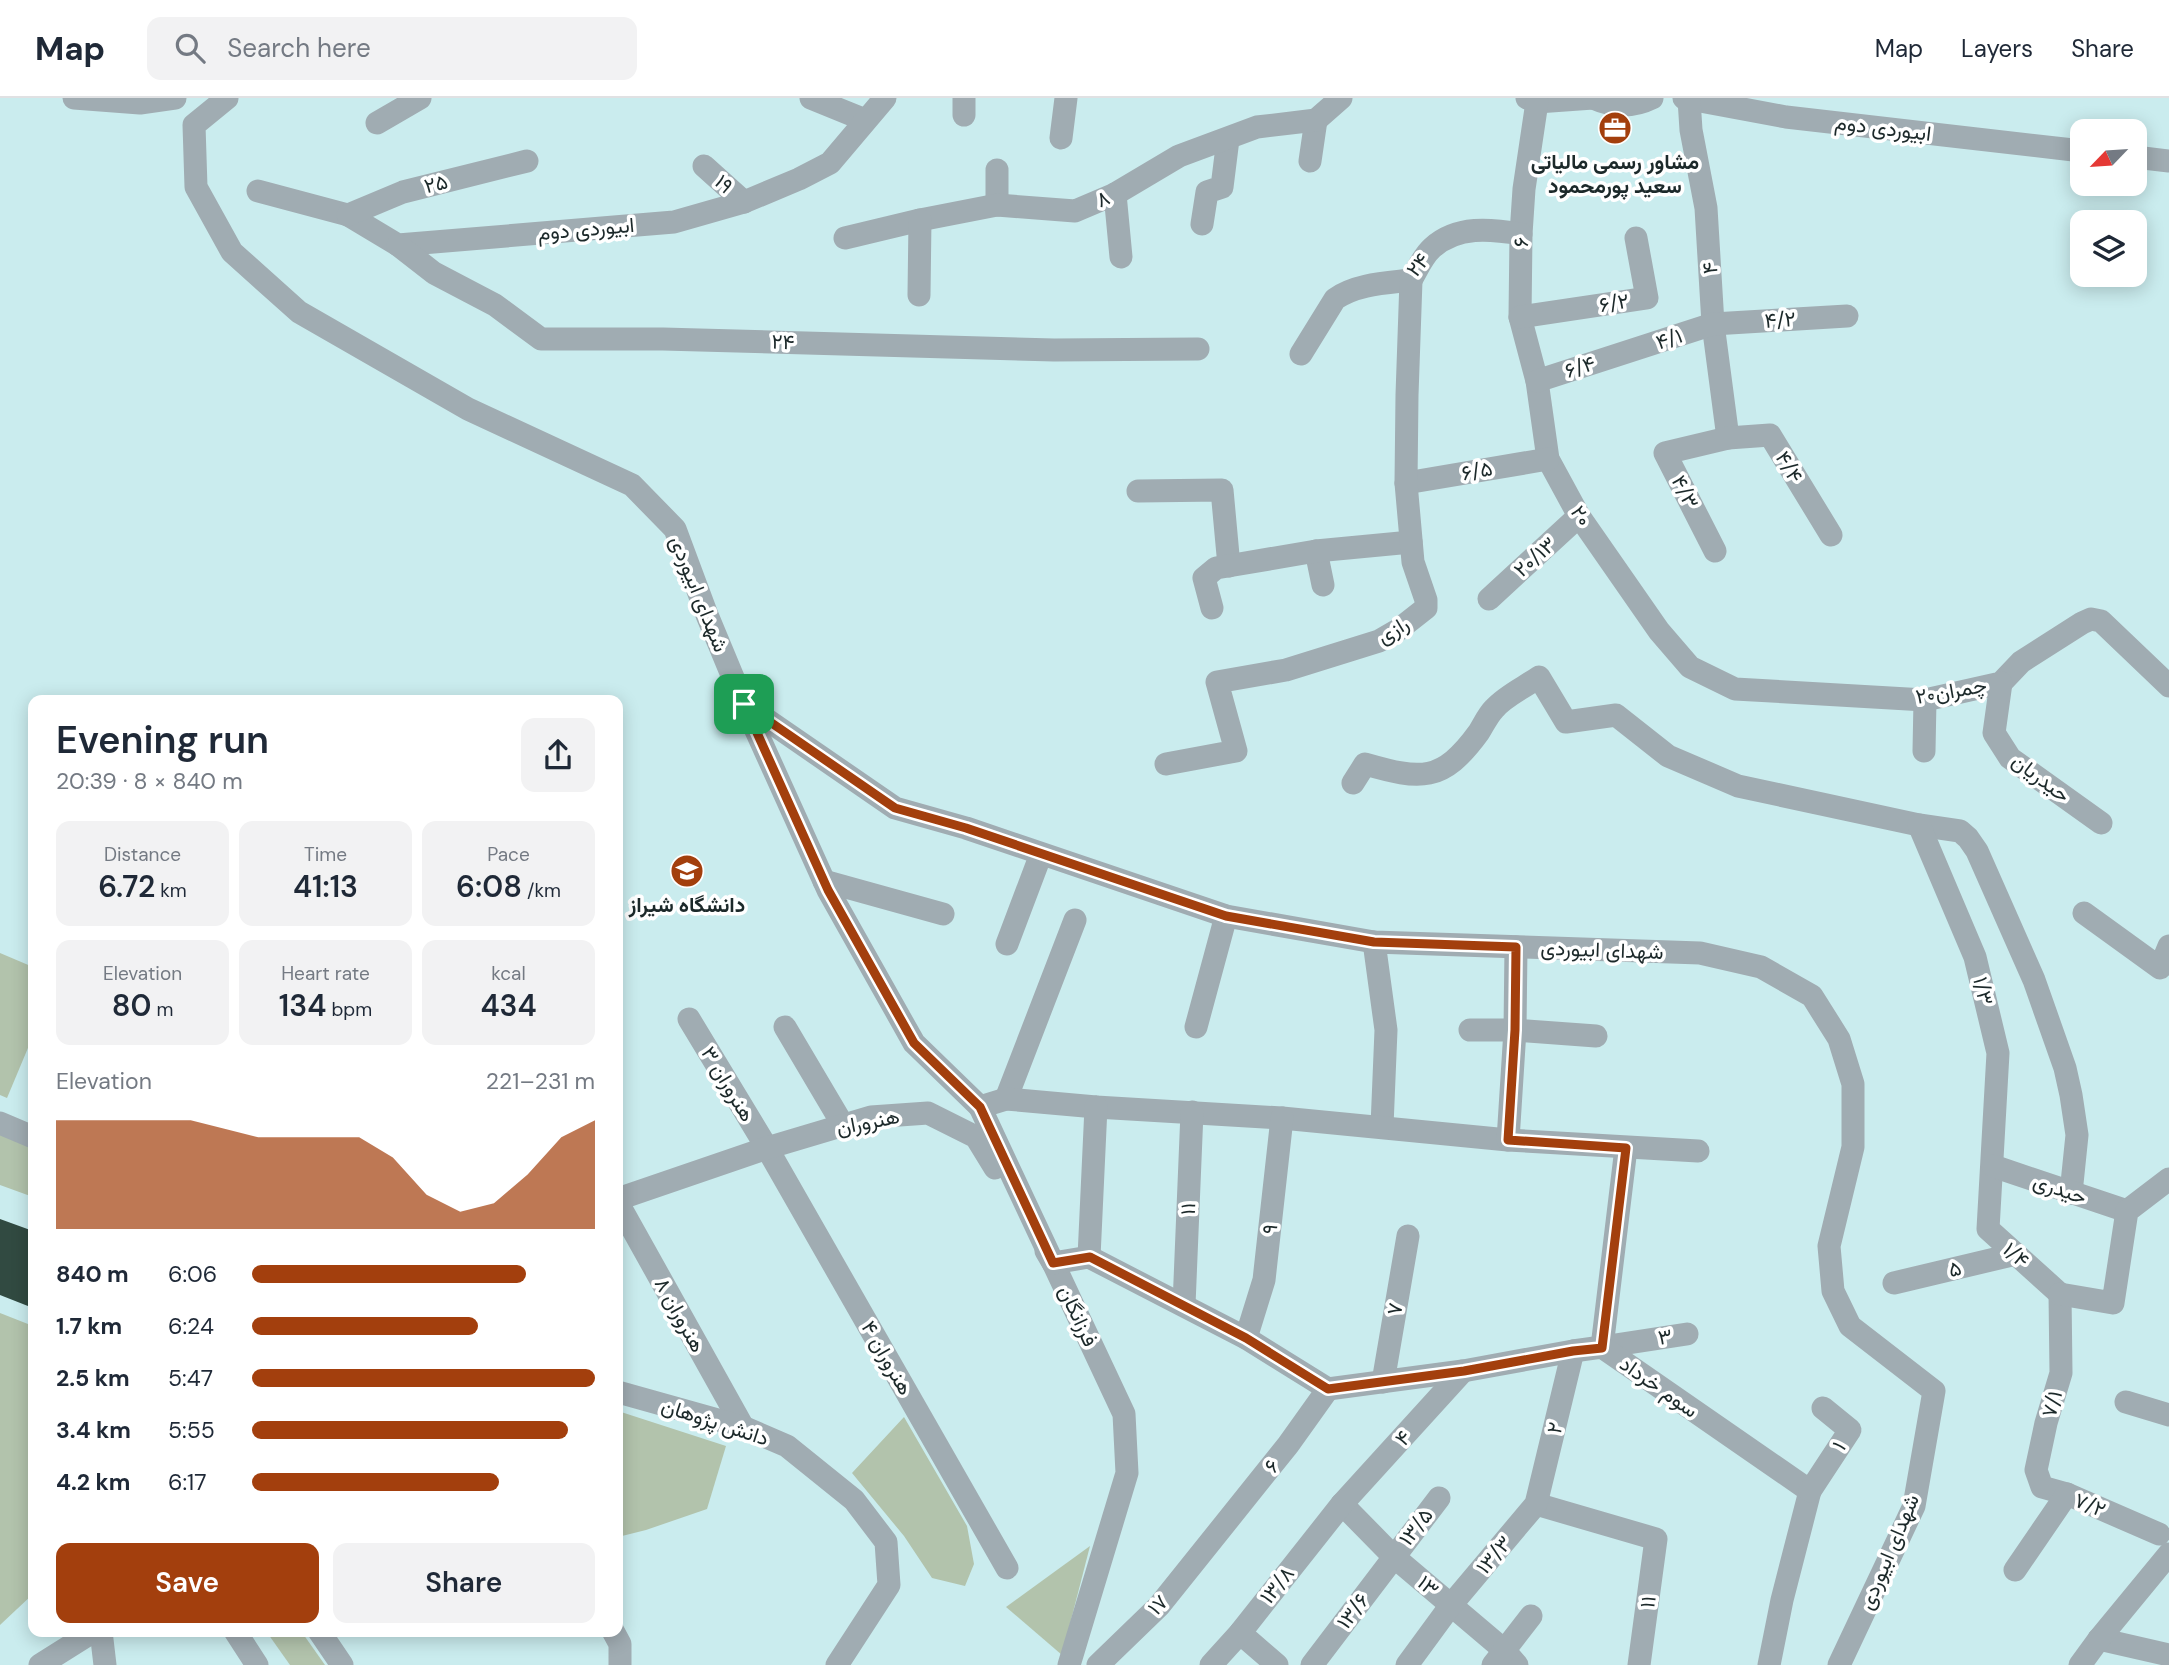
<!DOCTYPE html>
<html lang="en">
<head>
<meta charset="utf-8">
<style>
	body { margin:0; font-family:"DM Sans",Vazirmatn,sans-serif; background:#f2f2f3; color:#1f2937; height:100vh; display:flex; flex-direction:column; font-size:26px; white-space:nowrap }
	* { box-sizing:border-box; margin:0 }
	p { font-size:23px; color:#747a83 }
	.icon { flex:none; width:38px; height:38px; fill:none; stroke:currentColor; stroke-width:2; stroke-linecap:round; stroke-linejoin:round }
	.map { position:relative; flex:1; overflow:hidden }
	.side { position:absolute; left:28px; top:597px; width:595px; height:942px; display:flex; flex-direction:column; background:#fff; border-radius:14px; box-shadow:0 4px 18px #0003 }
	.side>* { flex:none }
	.needle { width:46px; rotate:245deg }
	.controls { position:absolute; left:2070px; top:21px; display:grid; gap:14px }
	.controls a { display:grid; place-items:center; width:77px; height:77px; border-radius:14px; background:#fff; box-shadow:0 4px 18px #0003; font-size:35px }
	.pin { position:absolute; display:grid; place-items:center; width:60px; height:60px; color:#fff; margin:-30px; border-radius:14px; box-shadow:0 4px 10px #0006 }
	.round { display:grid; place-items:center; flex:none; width:74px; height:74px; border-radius:14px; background:#f2f2f3 }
	.summary { display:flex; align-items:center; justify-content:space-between; height:119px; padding:0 28px }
	h1 { font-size:38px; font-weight:600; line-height:52px }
	.stats { display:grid; grid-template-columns:repeat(3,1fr); gap:10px; height:119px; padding:7px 28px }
	.stats div { display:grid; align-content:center; border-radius:14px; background:#f2f2f3; text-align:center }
	.stats b { font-size:30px; font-weight:600 }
	.stats small { font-size:19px; font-weight:400 }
	.stats p { font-size:19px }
	.chart { height:196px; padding:14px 28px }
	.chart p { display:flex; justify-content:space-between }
	.chart svg { width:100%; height:126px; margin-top:7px; fill:#a33f0d; opacity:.7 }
	.action { display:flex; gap:14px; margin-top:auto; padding:14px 28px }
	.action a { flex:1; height:80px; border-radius:14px; background:#a33f0d; color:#fff; font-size:28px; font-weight:600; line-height:80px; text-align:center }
	.action a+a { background:#f2f2f3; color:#1f2937 }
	ul { padding:0 28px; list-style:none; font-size:23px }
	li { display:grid; grid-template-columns:112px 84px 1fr; align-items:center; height:52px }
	li i { height:18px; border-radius:9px; background:#a33f0d }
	header { display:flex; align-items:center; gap:42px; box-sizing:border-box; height:98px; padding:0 35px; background:#fff; border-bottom:2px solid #e0e1e3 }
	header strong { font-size:33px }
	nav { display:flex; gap:38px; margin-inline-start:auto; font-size:24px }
	.search { width:490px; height:63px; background:#f2f2f3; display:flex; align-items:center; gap:18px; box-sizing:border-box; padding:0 24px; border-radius:14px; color:#747a83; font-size:26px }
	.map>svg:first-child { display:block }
	.green { fill:#b2c3ac }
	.building { fill:#314a41 }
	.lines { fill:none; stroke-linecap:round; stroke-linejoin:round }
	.minor { stroke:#a0acb2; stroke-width:23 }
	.route-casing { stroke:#fff; stroke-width:14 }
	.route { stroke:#a33f0d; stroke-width:9 }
	.labels { text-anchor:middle; stroke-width:7; stroke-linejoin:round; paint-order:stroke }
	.street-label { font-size:21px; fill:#1c292a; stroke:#fff }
	.poi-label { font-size:21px; font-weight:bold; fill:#1c292a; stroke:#fff }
</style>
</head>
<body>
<header>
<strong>Map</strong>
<div class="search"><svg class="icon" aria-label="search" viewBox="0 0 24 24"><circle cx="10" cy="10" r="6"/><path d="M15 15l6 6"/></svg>Search here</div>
<nav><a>Map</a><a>Layers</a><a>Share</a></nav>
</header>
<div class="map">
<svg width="2169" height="1567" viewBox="0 0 2169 1567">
	<rect width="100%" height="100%" fill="#caecee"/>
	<g class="green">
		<polygon points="0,855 33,869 33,938 7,1000 0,997"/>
		<polygon points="0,1035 33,1048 33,1099 0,1087"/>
		<polygon points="0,1215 33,1228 33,1496 0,1527"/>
		<polygon points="618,1313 726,1348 707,1411 646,1432 618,1439"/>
		<polygon points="904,1319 967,1428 974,1466 965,1488 932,1480 904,1438 852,1375"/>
		<polygon points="1090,1448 1062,1557 1006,1509"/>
		<polygon points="266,1533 301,1533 325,1567 290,1567"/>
	</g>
	<polygon class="building" points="0,1121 33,1133 33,1210 0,1197"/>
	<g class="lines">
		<g class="minor">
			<polyline points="74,0 140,5 175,0"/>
			<polyline points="227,0 194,27 196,89 232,154 299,214 468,311 632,387 675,431 707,517 744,606 828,792 914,945 980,1009 1124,1316 1127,1375 1069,1567"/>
			<polyline points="811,0 865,22"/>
			<polyline points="1527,0 1537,4 1593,0"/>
			<path d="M1593 0C1613 9 1632 10 1652 0"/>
			<polyline points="1684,0 1786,19 2082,53"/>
			<polyline points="1689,1 1691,32 1706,110 1713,226 1728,340"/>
			<polyline points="1537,4 1524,91 1521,136 1520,219 1537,283 1548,361 1579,418 1659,533 1690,569 1735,591 1925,602 2001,585 2021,564 2082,525 2091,521 2101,523 2169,588"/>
			<polyline points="964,17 964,0"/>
			<polyline points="377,25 420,0"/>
			<polyline points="1061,40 1066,0"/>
			<polyline points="2135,59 2169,63"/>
			<polyline points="1310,63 1316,22"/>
			<polyline points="704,68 744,104"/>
			<polyline points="997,72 997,107"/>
			<polyline points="258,93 348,117 398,147 674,124 744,104 799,81 830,65 885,0"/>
			<polyline points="1115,96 1121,159"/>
			<polyline points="348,117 403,94 527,63"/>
			<polyline points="1202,126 1207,94 1222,89 1228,41"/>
			<polyline points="845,140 920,122 997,107 1075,113 1115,96 1179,58 1257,29 1316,22 1341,0"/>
			<polyline points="398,147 434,175 495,207 541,241 663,241 1054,252 1198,251"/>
			<polyline points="919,197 920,122"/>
			<polyline points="1520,219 1647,200 1636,140"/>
			<path d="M1301 256 1335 201C1356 186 1386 185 1411 182 1417 172 1423 158 1432 150 1457 127 1491 131 1521 136"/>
			<polyline points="1537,283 1713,226 1847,218"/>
			<polyline points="1406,385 1548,361"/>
			<polyline points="1138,393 1222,392 1229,468"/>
			<polyline points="1316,453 1323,487"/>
			<polyline points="1715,453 1665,355 1728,340 1770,337 1831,437"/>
			<polyline points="1489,501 1579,418"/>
			<polyline points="1212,510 1204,480 1216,470 1316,453 1411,444"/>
			<polyline points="2001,585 1994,635 2010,660 2101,725"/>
			<polyline points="744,606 895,710 966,730 1226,818 1374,844 1700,855 1761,869 1812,898 1839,941 1853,986 1853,1049 1829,1148 1833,1193 1850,1228 1934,1293 1914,1408 1839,1567"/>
			<polyline points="1924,653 1925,602"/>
			<polyline points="1166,666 1236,653 1217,584 1286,572 1379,543 1398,532 1426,510 1426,502 1413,464 1406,385 1407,297 1411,182"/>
			<path d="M1353 685 1365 666C1421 682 1442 685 1479 634 1484 626 1488 617 1494 611 1505 598 1525 589 1539 579L1566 624 1616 617 1668 658 1738 688 1919 727 1960 733 1968 740 1977 753 2034 882 2065 970 2071 997 2077 1037 2071 1095"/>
			<polyline points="1919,727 1975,859 1998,955 1988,1131 2060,1196"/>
			<polyline points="824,783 943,816"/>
			<polyline points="2084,815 2160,870 2169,848"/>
			<polyline points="1374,844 1386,932 1382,1028"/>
			<polyline points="1007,846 1041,756"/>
			<polyline points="689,921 767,1050 1007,1470"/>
			<polyline points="785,929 843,1027"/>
			<polyline points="1196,929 1226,818"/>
			<polyline points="1470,932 1515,932 1596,938"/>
			<polyline points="1006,1001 1075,822"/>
			<polyline points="980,1009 1006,1001 1096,1009 1282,1020 1508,1042 1698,1053"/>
			<polyline points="0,1025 33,1039"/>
			<polyline points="1508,1042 1515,932 1516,849"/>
			<polyline points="1626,1050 1602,1249 1687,1236"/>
			<polyline points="1993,1068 2127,1113"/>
			<polyline points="618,1101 767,1050 871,1019 928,1015 976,1039 995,1070"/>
			<polyline points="618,1105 743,1329"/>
			<polyline points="1046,1153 1053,1165 1089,1159 1246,1240 1328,1291 1463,1273 1573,1253 1602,1249 1810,1393 1782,1502 1769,1567"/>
			<polyline points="1089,1159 1096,1009"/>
			<polyline points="1894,1185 2016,1156"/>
			<polyline points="2060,1196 2061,1275 2046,1325 2036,1372 2042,1389 2067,1396"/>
			<polyline points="2060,1196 2113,1205 2127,1113 2169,1081"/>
			<polyline points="1184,1207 1192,1014"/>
			<polyline points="1246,1240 1264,1182 1282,1020"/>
			<polyline points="1383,1284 1408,1138"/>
			<polyline points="618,1294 743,1329 787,1348 854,1402 886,1444 889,1487 837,1567"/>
			<polyline points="2126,1304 2169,1317"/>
			<polyline points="1810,1393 1850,1332 1823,1310"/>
			<polyline points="1342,1406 1393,1458 1504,1552 1517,1567"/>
			<polyline points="1536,1406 1656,1441 1639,1567"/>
			<polyline points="2015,1472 2067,1396 2159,1436"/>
			<polyline points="101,1533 105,1567"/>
			<polyline points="235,1533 257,1567"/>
			<polyline points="319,1533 342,1567"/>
			<polyline points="613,1533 620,1546 620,1567"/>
			<polyline points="1240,1535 1277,1567"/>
			<polyline points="2099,1541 2169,1557"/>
			<polyline points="40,1567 94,1533"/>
			<polyline points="1098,1567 1159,1508 1288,1347 1328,1291"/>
			<polyline points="1211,1567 1240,1535 1342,1406 1463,1273"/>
			<polyline points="1312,1567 1439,1400"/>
			<polyline points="1407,1567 1451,1507 1536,1406 1573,1253"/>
			<polyline points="1493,1567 1531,1518"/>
			<polyline points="2080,1567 2099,1541 2169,1456"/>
		</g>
	</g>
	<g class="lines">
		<defs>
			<polygon id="route" points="744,606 895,710 966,730 1226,818 1374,844 1516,849 1515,932 1508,1042 1626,1050 1602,1250 1573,1253 1464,1273 1328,1291 1246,1240 1090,1159 1053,1165 980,1009 914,945 828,792"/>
		</defs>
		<use href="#route" class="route-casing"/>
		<use href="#route" class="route"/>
	</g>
	<defs>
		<symbol id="office-disc" viewBox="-11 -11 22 22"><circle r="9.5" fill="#a33f0d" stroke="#fff"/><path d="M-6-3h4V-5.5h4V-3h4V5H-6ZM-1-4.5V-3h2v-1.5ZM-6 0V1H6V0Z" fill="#fff"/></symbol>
		<symbol id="university-disc" viewBox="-11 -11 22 22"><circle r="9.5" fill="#a33f0d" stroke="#fff"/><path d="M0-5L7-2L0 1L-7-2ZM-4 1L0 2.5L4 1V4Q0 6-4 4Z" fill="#fff"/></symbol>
	</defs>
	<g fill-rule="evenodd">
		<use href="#office-disc" x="1596" y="11" width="38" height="38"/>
		<use href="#university-disc" x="668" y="754" width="38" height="38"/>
	</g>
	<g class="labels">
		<g class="street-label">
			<text transform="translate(1883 30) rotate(7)" y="7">ابیوردی دوم</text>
			<text transform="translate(436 86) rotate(-14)" y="7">۲۵</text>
			<text transform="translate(724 86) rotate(42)" y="7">۱۹</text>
			<text transform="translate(1103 101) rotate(-23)" y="7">۸</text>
			<text transform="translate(586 131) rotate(-5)" y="7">ابیوردی دوم</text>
			<text transform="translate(1521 144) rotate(-89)" y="7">۶</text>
			<text transform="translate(1418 167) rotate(-51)" y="7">۲۴</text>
			<text transform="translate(1710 170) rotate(-94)" y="7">۴</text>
			<text transform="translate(1614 205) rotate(-9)" y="7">۶/۲</text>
			<text transform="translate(1780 222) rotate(-4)" y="7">۴/۲</text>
			<text transform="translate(1669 241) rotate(-18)" y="7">۴/۱</text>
			<text transform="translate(783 244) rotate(2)" y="7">۲۴</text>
			<text transform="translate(1580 269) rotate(-18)" y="7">۶/۴</text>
			<text transform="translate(1789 369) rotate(59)" y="7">۴/۴</text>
			<text transform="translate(1477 373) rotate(-10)" y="7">۶/۵</text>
			<text transform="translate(1685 394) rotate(63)" y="7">۴/۳</text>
			<text transform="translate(1581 418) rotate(58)" y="7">۲۰</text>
			<text transform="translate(1535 459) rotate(-42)" y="7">۲۰/۱۳</text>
			<text transform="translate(699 496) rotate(68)" y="7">شهدای ابیوردی</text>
			<text transform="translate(1393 532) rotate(-31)" y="7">رازی</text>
			<text transform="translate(1951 593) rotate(-10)" y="7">چمران۲۰</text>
			<text transform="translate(2041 680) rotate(37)" y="7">حیدریان</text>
			<text transform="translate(1602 852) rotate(2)" y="7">شهدای ابیوردی</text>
			<text transform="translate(1983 893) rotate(77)" y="7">۱/۳</text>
			<text transform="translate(728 986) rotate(59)" y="7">هنروران ۳</text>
			<text transform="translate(868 1024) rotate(-11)" y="7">هنروران</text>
			<text transform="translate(2060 1091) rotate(19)" y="7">حیدری</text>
			<text transform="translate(1188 1111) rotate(-87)" y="7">۱۱</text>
			<text transform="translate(1270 1131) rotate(-83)" y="7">۹</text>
			<text transform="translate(2016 1157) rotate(42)" y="7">۱/۴</text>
			<text transform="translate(1955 1171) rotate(-13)" y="7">۵</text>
			<text transform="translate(1395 1211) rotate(-80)" y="7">۷</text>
			<text transform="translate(680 1217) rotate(61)" y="7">هنروران ۸</text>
			<text transform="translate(1078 1218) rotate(65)" y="7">فرزانگان</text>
			<text transform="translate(1665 1239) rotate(-9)" y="7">۳</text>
			<text transform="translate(887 1260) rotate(60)" y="7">هنروران ۴</text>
			<text transform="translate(1659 1289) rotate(35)" y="7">سوم خرداد</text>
			<text transform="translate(2052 1306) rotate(-74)" y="7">۷/۱</text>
			<text transform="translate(715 1324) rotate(18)" y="7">دانش پژوهان</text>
			<text transform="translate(1555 1330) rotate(-77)" y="7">۲</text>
			<text transform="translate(1403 1340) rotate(-48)" y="7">۴</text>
			<text transform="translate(1839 1348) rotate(-57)" y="7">۱</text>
			<text transform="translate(1272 1368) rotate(-52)" y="7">۶</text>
			<text transform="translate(2090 1407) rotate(22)" y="7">۷/۲</text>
			<text transform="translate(1416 1429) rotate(-52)" y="7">۱۳/۵</text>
			<text transform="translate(1889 1454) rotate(-67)" y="7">شهدای ابیوردی</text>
			<text transform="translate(1494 1457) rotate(-50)" y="7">۱۳/۳</text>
			<text transform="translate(1277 1487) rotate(-51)" y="7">۱۳/۸</text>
			<text transform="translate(1428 1488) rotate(41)" y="7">۱۳</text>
			<text transform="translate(1648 1504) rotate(-82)" y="7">۱۱</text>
			<text transform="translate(1158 1507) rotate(-47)" y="7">۱۷</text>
			<text transform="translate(1353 1513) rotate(-53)" y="7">۱۳/۶</text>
		</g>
		<g class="poi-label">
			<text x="1615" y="71">مشاور رسمی مالیاتی<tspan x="1615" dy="24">سعید پورمحمود</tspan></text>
			<text x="687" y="814">دانشگاه شیراز</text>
		</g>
	</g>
</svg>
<div class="controls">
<a><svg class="needle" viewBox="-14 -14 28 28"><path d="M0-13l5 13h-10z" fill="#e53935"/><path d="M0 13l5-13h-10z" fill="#747a83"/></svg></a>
<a><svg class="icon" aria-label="layers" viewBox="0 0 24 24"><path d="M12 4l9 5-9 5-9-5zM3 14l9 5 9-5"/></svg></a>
</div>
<div class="pin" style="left:744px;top:606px;background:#1e9e55"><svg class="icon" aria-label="arrive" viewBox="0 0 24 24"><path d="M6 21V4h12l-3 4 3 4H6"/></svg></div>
<section class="side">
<div class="summary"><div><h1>Evening run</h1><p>20:39 · 8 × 840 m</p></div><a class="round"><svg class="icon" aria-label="share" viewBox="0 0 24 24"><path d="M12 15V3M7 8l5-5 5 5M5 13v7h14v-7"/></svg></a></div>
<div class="stats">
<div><p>Distance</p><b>6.72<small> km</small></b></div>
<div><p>Time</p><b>41:13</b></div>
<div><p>Pace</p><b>6:08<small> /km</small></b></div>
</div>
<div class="stats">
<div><p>Elevation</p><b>80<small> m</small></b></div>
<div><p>Heart rate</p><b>134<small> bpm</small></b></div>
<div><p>kcal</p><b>434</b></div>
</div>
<div class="chart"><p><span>Elevation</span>221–231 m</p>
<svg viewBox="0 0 160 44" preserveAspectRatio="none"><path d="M0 44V6L10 6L20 6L30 6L40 6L50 9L60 12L70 12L80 12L90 12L100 19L110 32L120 38L130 35L140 25L150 12L160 6V44z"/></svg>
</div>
<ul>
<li><b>840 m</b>6:06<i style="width:80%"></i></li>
<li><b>1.7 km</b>6:24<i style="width:66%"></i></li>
<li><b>2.5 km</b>5:47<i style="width:100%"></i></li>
<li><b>3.4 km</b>5:55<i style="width:92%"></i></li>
<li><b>4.2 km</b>6:17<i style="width:72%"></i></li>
</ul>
<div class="action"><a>Save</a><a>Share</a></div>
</section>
</div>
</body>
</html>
